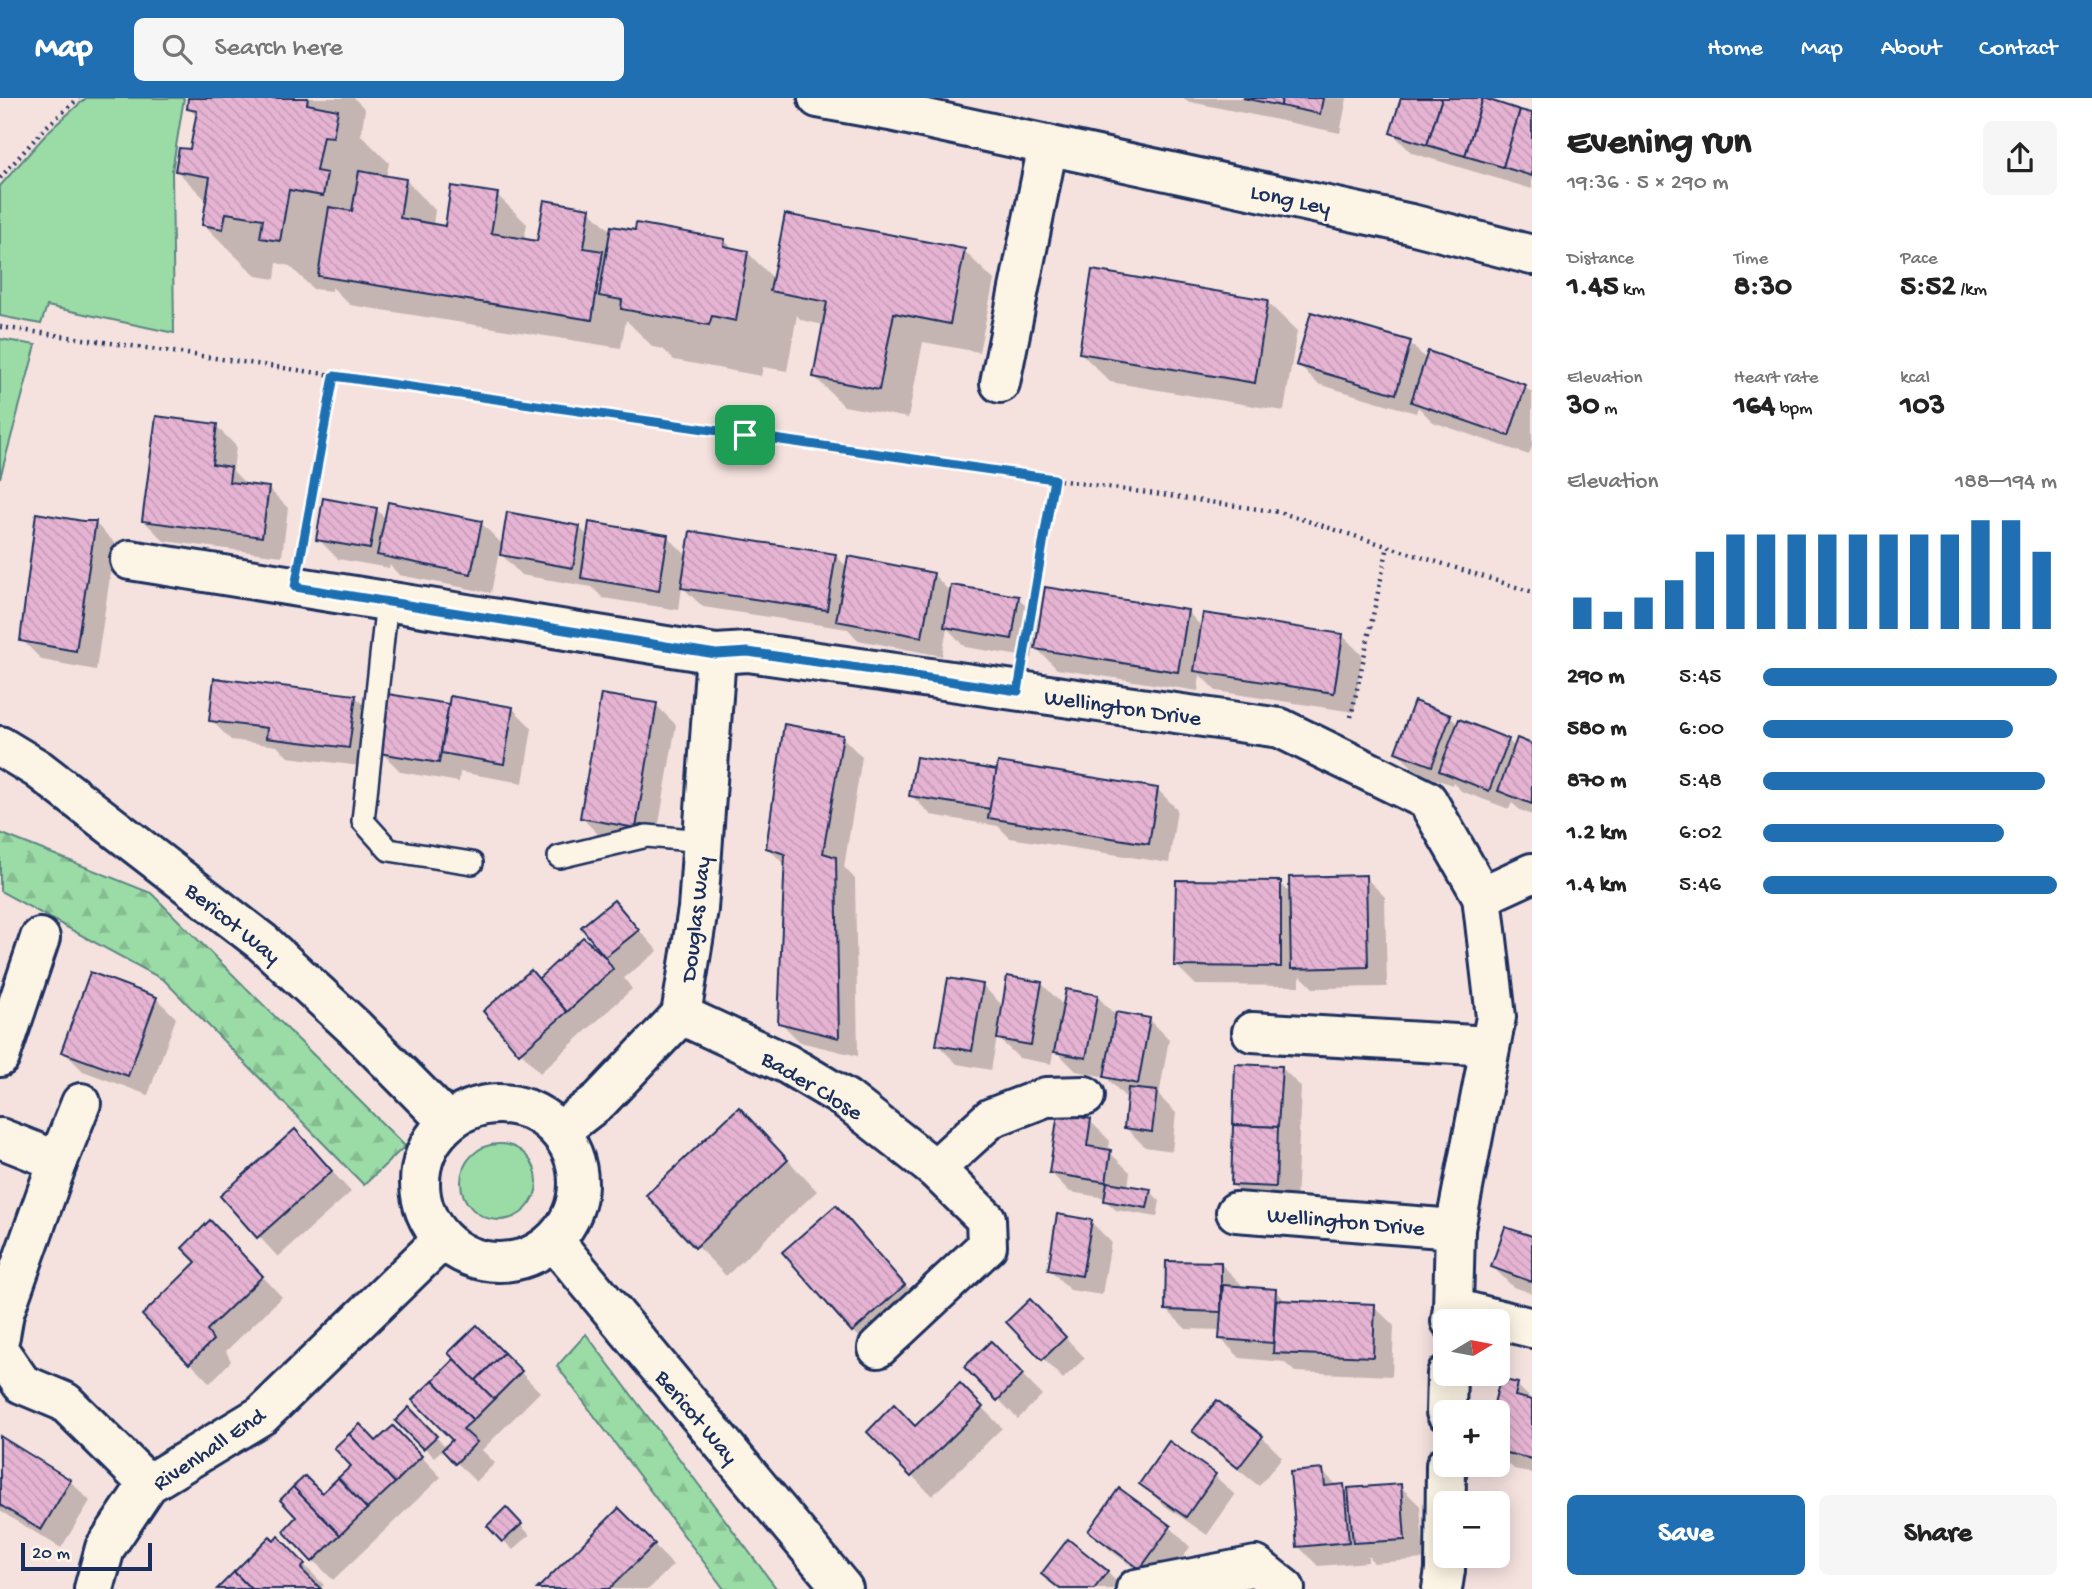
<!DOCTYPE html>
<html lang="en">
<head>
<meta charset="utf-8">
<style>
	body { margin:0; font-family:"Gochi Hand",sans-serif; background:#f6f6f6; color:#222; height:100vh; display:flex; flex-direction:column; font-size:26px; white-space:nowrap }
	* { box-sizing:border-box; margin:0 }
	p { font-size:23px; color:#767676 }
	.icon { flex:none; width:38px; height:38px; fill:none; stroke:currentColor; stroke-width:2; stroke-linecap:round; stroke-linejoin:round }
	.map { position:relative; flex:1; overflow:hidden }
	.drawer { display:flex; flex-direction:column; background:#fff; width:560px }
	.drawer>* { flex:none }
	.needle { width:46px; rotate:80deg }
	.fabs { position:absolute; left:1433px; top:1211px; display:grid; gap:14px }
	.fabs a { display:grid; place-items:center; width:77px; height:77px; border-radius:10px; background:#fff; box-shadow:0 4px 18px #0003; font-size:35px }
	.scale { position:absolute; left:21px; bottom:18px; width:131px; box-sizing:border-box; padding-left:7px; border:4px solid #1b2f5e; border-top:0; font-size:19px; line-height:24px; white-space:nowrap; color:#1b2f5e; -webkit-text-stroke:5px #fcf5e5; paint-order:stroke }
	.pin { position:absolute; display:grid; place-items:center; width:60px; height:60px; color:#fff; margin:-30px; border-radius:14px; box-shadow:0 4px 10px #0006 }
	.round { display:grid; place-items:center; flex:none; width:74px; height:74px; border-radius:10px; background:#f6f6f6 }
	.summary { display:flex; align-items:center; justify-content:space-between; height:119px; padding:0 35px }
	h1 { font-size:38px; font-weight:800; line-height:52px }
	.figures { display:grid; grid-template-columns:repeat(3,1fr); gap:10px; height:119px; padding:7px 35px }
	.figures div { display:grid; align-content:center }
	.figures b { font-size:30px; font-weight:800 }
	.figures small { font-size:19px; font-weight:400 }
	.figures p { font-size:19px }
	.chart { height:196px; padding:14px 35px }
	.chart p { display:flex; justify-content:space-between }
	.chart svg { width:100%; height:126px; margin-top:7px; stroke:#1f6fb2; stroke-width:6 }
	.action { display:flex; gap:14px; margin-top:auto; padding:14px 35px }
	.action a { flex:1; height:80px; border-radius:10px; background:#1f6fb2; color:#fff; font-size:28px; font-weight:800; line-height:80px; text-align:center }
	.action a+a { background:#f6f6f6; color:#222 }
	ul { padding:0 35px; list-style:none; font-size:23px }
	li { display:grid; grid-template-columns:112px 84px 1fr; align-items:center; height:52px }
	li i { height:18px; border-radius:9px; background:#1f6fb2 }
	header { display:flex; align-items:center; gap:42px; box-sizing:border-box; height:98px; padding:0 35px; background:#1f6fb2; color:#fff }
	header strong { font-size:33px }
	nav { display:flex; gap:38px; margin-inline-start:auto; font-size:24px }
	.search { width:490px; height:63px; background:#f6f6f6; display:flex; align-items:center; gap:18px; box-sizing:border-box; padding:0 24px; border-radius:10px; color:#767676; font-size:26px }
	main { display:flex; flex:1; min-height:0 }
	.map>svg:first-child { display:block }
	.grass { fill:#9bdca6; stroke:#5b8682; stroke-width:2 }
	.forest { fill:url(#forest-firs); stroke:#5b8682; stroke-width:2 }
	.shadow { fill:#0003 }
	.building { fill:url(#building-back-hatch); stroke:#1b2f5e; stroke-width:2 }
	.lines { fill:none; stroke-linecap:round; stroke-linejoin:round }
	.lane-casing { stroke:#1b2f5e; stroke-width:26 }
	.street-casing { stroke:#1b2f5e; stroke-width:44 }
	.path { stroke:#1b2f5e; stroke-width:4.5; stroke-dasharray:2 5; stroke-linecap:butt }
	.lane { stroke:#fcf5e5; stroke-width:21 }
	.street { stroke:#fcf5e5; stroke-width:38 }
	.route-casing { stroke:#fff; stroke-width:14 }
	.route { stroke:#1f6fb2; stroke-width:9 }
	.labels { text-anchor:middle; stroke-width:5; stroke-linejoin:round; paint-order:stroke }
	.street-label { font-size:23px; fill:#1b2f5e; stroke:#fcf5e5 }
</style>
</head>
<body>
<header>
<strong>Map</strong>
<div class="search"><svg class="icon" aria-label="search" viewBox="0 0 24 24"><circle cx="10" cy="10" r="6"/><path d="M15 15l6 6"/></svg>Search here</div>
<nav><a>Home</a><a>Map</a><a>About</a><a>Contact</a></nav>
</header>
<main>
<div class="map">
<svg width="1532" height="1491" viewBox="0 0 1532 1491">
	<defs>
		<pattern id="forest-firs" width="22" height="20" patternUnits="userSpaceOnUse" patternTransform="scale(1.75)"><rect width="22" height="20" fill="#9bdca6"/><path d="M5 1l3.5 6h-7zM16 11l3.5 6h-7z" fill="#85bd91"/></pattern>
		<pattern id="building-back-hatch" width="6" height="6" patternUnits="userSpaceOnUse" patternTransform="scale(1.75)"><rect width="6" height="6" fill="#e6b4d2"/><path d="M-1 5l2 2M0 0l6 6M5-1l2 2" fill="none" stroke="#c59bb7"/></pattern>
	</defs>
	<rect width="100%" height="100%" fill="#f5e2df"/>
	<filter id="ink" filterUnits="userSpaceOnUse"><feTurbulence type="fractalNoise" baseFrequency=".0143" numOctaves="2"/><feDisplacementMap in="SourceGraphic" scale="14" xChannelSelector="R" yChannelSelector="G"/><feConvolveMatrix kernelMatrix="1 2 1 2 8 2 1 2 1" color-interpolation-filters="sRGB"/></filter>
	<g filter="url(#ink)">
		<g class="grass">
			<polygon points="86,0 184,0 172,73 174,235 47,208 41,226 0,218 0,88 50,32"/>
			<polygon points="0,241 36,247 0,380"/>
			<circle cx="499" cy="1084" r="38"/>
		</g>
		<g class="forest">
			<polygon points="0,735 151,795 405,1048 364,1087 164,882 0,793"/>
			<polygon points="586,1236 776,1490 775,1491 724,1491 557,1268"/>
		</g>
		<g class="shadow">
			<polygon points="190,0 354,0 365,11 361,37 389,65 386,79 406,82 435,112 433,127 447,130 497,97 527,126 524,142 538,145 589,112 612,134 725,143 734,152 747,154 774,181 964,153 994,182 979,254 923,244 908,320 844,308 814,278 824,227 801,222 797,217 787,273 763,269 761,278 674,262 663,251 653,249 626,222 621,250 350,207 332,189 332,193 313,191 290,168 277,165 275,181 256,178 204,127 208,104 177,73 192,53 197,19 189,10"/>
			<polygon points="1184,0 1347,0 1340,35 1186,3"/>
			<polygon points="1403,0 1475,0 1532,17 1532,91 1412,55 1392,35"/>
			<polygon points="1267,204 1297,233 1284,313 1110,284 1081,255"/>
			<polygon points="1410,245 1427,262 1525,289 1532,295 1532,348 1529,357 1433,324 1418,309 1416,315 1318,286 1298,266"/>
			<polygon points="216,328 236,348 233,373 248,388 268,390 288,410 282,458 164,443 144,423"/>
			<polygon points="376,411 386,421 481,425 503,447 579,429 589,439 667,438 688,459 835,457 848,470 933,476 951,495 1018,500 1038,520 1032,560 965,549 947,530 942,558 858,542 848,531 703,509 682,489 679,512 603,500 592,489 521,477 499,454 491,495 399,477 390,467 389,470 338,461 318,441"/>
			<polygon points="95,425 115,445 96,572 42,562 22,542"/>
			<polygon points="1187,513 1202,529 1342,537 1362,557 1354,614 1216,593 1200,577 1198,593 1057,571 1037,551"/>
			<polygon points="355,598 375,618 368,669 288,659 277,648 231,642 211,622"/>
			<polygon points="656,607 676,627 655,749 602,740 582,720"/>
			<polygon points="450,608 512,610 532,630 523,685 460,674 459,684 401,674 381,654"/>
			<polygon points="1450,619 1459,627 1508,642 1516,650 1532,648 1532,717 1520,712 1512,705 1509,711 1461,693 1453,684 1452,687 1417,674 1397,654"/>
			<polygon points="842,639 862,659 844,769 855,781 858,958 800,944 780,924 786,768 768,750"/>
			<polygon points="998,675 1157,691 1177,711 1169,765 1010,740 998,728 931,717 911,697"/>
			<polygon points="1365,779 1385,799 1387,889 1313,890 1300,877 1300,888 1196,887 1176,867 1280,785 1291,796"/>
			<polygon points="614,804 658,853 624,880 632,891 540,975 485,914 539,883 606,862 607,861 583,829"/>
			<polygon points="1042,886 1064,908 1097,898 1117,919 1149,921 1169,941 1159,998 1176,1015 1172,1053 1145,1049 1125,1029 1129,999 1125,999 1106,979 1076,973 1054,951 1051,966 1019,960 997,939 991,972 957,966 937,946 983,888 1004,909"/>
			<polygon points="156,900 176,920 148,997 83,973 63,953"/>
			<polygon points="1281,969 1301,989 1296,1108 1252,1106 1232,1086"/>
			<polygon points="1090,1023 1110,1043 1108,1053 1130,1074 1128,1089 1150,1093 1160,1103 1157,1119 1116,1112 1106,1103 1106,1100 1070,1094 1050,1074"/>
			<polygon points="295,1033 351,1094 278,1159 222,1098"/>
			<polygon points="768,1041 817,1093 726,1178 648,1097"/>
			<polygon points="1091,1124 1111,1144 1102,1197 1070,1192 1050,1172"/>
			<polygon points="855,1130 924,1208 873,1252 853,1233"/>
			<polygon points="1532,1140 1532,1195 1513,1189 1493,1169"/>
			<polygon points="230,1144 282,1199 226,1253 231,1263 210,1285 144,1218"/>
			<polygon points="1221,1166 1241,1186 1241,1190 1275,1193 1287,1204 1374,1208 1394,1228 1392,1278 1295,1274 1284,1264 1240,1260 1220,1240 1221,1232 1186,1231 1166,1211"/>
			<polygon points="1050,1223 1085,1260 1063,1281 1008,1224"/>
			<polygon points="477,1230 540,1294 482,1352 495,1365 476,1384 443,1351 434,1359 397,1323 409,1312 447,1350 454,1342 456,1261"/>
			<polygon points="991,1245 1042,1297 1018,1321 967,1269"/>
			<polygon points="1501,1283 1517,1287 1532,1302 1532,1375 1514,1371 1498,1355 1500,1324 1498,1314 1494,1314"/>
			<polygon points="960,1287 1002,1330 932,1398 869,1334 916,1330"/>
			<polygon points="1194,1333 1262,1339 1282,1359 1259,1388 1214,1353"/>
			<polygon points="0,1340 70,1383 90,1403 61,1450 0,1413"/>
			<polygon points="377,1345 413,1350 441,1379 333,1482 313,1462 322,1397"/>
			<polygon points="1322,1373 1338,1388 1344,1388 1348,1392 1400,1388 1420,1408 1424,1461 1374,1465 1368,1458 1368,1464 1318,1468 1298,1448"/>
			<polygon points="1215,1378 1235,1397 1207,1437 1161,1405 1141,1385"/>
			<polygon points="506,1412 530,1437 513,1452 489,1428"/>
			<polygon points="619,1412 673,1467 649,1491 539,1491"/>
			<polygon points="1170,1429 1190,1449 1161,1490 1110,1452 1090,1433"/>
			<polygon points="278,1441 324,1487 320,1491 219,1491"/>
			<polygon points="1068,1444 1107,1474 1124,1491 1058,1491 1043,1476"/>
		</g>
		<g class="building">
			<polygon points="188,0 308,0 307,6 338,12 333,39 323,38 316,73 327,75 323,98 289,92 280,143 260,140 263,121 226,115 223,131 202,127 210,79 175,73 179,50 190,51 197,13 187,11"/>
			<polygon points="1243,0 1282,0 1281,8"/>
			<polygon points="1282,0 1323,0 1320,16 1281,8"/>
			<polygon points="1401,0 1442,0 1427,47 1390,35"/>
			<polygon points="1442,0 1483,0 1465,58 1427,47"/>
			<polygon points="1483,0 1520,12 1503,69 1465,58"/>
			<polygon points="1520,12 1532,15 1532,78 1503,69"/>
			<polygon points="359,73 406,81 400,120 445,128 451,88 498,95 491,135 537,143 544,102 590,110 584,150 603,153 592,222 318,178 329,109 352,113"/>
			<polygon points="785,116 965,151 950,226 894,215 879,292 813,279 827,204 770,193"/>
			<polygon points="636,125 725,141 724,148 748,153 736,223 712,218 709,227 621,211 622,202 599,198 611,128 635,132"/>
			<polygon points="1092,172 1268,202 1255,285 1079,255"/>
			<polygon points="1311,214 1411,243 1396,296 1296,267"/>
			<polygon points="1428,253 1526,287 1509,338 1411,304"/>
			<polygon points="156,318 217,326 212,366 231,369 229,384 269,389 262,439 142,423"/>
			<polygon points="323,400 377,410 370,451 316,442"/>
			<polygon points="388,404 482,423 471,476 377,457"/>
			<polygon points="507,414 580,428 573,470 500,457"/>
			<polygon points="36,415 83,423 96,423 76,553 20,543"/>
			<polygon points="589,424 668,437 659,493 581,480"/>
			<polygon points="690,433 836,456 827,512 681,490"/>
			<polygon points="848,458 934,475 922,539 836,523"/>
			<polygon points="951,487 1019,498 1012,541 944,529"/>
			<polygon points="1045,489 1188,512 1178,574 1035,551"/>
			<polygon points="1203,515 1343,536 1334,595 1194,573"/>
			<polygon points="214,580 356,597 349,650 266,640 267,630 209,623"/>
			<polygon points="388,596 449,606 439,665 379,655"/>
			<polygon points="601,596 657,605 636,730 580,720"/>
			<polygon points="450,598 513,609 504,666 441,655"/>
			<polygon points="1414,603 1451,617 1432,668 1395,654"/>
			<polygon points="1459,621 1509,641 1489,693 1439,673"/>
			<polygon points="784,626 843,637 823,755 836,759 839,940 778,925 785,756 766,750"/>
			<polygon points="1517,640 1532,646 1532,706 1498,693"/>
			<polygon points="916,659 997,672 991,711 909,698"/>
			<polygon points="998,664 1158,690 1149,746 988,720"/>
			<polygon points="1366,777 1368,869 1291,871 1289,779"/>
			<polygon points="1176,782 1281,783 1281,869 1174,868"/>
			<polygon points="614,802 639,832 605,859 581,829"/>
			<polygon points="583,839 605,859 613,871 567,914 537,882"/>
			<polygon points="531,872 567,914 519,956 483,913"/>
			<polygon points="90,874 157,899 128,978 61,954"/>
			<polygon points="1007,878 1042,884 1031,947 997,941"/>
			<polygon points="948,880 983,886 972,953 936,947"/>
			<polygon points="1066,891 1098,897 1086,960 1054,954"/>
			<polygon points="1116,914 1150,920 1138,986 1104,979"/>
			<polygon points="1235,966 1282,968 1278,1029 1233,1027"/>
			<polygon points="1128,990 1157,993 1152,1034 1124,1030"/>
			<polygon points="739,1009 788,1062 695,1150 646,1097"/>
			<polygon points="1058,1015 1091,1021 1087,1048 1111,1052 1106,1084 1049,1075"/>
			<polygon points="1233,1027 1278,1029 1276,1089 1231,1087"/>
			<polygon points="295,1031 332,1073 257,1140 220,1098"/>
			<polygon points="1107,1084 1151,1091 1147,1110 1104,1103"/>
			<polygon points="836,1107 905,1187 852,1234 782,1154"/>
			<polygon points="1057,1116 1092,1122 1082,1178 1048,1172"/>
			<polygon points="210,1122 263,1178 207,1232 213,1242 189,1266 142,1217 196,1164 182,1150"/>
			<polygon points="1505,1129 1532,1138 1532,1184 1491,1169"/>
			<polygon points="1166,1163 1221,1164 1221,1214 1165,1212"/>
			<polygon points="1223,1187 1276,1191 1273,1245 1219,1241"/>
			<polygon points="1030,1201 1066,1239 1042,1262 1006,1224"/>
			<polygon points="1276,1202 1375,1206 1373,1259 1273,1255"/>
			<polygon points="477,1227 504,1255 475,1283 448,1255"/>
			<polygon points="991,1243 1023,1276 997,1303 964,1269"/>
			<polygon points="504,1255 522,1273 494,1301 475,1283"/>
			<polygon points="454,1261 494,1301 473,1322 433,1282"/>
			<polygon points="1500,1281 1518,1285 1515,1298 1532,1302 1532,1361 1498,1353 1499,1320 1498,1314 1492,1314"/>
			<polygon points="433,1282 473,1322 463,1331 477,1344 455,1366 442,1352 452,1342 412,1302"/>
			<polygon points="960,1285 983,1309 911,1379 867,1334 894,1306 915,1328"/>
			<polygon points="1217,1302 1263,1338 1238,1370 1192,1333"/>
			<polygon points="409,1309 437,1338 423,1351 395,1323"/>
			<polygon points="360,1326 376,1343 393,1328 422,1358 395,1385 349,1336"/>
			<polygon points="349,1336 395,1385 367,1411 338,1380 351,1368 334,1350"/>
			<polygon points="0,1338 71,1382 41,1432 0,1407"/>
			<polygon points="1169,1343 1216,1376 1186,1419 1139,1386"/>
			<polygon points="1323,1371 1325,1388 1344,1386 1349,1444 1297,1449 1290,1374"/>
			<polygon points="305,1378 322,1395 338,1380 367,1411 340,1437 293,1389"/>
			<polygon points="1401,1386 1405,1442 1353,1445 1348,1390"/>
			<polygon points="293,1389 340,1437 312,1464 283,1433 296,1419 280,1402"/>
			<polygon points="1119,1390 1171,1428 1140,1471 1088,1433"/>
			<polygon points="506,1409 522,1426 502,1444 487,1428"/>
			<polygon points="619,1410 655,1446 609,1491 537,1491"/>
			<polygon points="270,1438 274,1443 278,1438 305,1466 301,1471 321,1491 251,1491 234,1474"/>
			<polygon points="1068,1441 1108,1473 1094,1491 1060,1491 1041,1476"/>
			<polygon points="234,1474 251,1491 217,1491"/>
		</g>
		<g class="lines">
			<defs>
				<g id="lane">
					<polyline points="387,503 363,723 389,752 472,765"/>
					<polyline points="559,759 647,738 703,743"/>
				</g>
				<g id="street">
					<polyline points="818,0 890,13 1411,126 1532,157"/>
					<polyline points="1000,285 1048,47"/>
					<polyline points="130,462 716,556 748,554 1280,630 1427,702 1482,798 1496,919 1455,1131 1453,1210 1451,1223"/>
					<polyline points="0,648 38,671 262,844 355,930 448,1024"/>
					<polyline points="1482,798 1532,775"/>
					<polyline points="681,917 787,966 846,1001 935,1071 986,1121 987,1148 878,1250"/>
					<polyline points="1252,934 1490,948"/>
					<polyline points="0,959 40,840"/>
					<circle cx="499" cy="1085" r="79"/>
					<polyline points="560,1033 600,1002 681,917 698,811 716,556"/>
					<polyline points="0,1040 58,1063"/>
					<polyline points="935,1071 991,1020 1046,999 1085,998"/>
					<polyline points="1236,1114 1455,1131"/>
					<polyline points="554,1143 843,1491"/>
					<polyline points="1453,1210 1532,1230"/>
					<polyline points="0,1238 4,1215 58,1063 81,1005"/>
					<polyline points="0,1254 22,1286 65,1304 148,1386"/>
					<polyline points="1446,1314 1447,1276"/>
					<polyline points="94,1491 105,1450 148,1386 262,1317 442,1142"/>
					<polyline points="1136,1491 1256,1468 1285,1491"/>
					<polyline points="1442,1491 1445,1472 1446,1367"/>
				</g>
			</defs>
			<use href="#lane" class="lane-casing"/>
			<use href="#street" class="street-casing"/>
			<g class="path">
				<polyline points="0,80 46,29 79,0"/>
				<polyline points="0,229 1279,414 1532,494"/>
				<polyline points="302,446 334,278"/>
				<polyline points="1025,550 1054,381"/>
				<polyline points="1351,619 1388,448"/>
			</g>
			<use href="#lane" class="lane"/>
			<use href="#street" class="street"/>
		</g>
	</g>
	<g class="lines" filter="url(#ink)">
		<defs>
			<polygon id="route" points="334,278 1054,381 1018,593 748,554 716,556 295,489"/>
		</defs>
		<use href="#route" class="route-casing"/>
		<use href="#route" class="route"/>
	</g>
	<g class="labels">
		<g class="street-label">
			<text transform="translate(1291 100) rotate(12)" y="8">Long Ley</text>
			<text transform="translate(1123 608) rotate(8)" y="8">Wellington Drive</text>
			<text transform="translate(694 821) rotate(-83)" y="8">Douglas Way</text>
			<text transform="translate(234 824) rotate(39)" y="8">Bericot Way</text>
			<text transform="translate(813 986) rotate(31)" y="8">Bader Close</text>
			<text transform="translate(1346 1122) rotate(5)" y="8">Wellington Drive</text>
			<text transform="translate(698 1318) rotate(50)" y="8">Bericot Way</text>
			<text transform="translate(208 1350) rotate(-34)" y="8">Rivenhall End</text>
		</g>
	</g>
</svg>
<div class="fabs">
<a><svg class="needle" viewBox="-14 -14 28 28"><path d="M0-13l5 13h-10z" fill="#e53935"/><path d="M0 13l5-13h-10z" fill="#767676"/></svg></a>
<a>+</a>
<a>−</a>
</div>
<div class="scale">20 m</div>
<div class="pin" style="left:745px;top:337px;background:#1e9e55"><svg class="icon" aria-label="arrive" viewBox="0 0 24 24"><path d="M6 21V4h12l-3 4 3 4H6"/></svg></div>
</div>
<section class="drawer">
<div class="summary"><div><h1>Evening run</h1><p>19:36 · 5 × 290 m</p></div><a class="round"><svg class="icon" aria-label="share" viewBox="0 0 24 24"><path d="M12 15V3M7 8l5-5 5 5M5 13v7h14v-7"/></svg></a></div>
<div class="figures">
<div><p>Distance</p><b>1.45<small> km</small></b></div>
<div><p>Time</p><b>8:30</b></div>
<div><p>Pace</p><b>5:52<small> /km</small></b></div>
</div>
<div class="figures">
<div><p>Elevation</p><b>30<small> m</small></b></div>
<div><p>Heart rate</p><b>164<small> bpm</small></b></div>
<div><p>kcal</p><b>103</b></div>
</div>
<div class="chart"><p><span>Elevation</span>188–194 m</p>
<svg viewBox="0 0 160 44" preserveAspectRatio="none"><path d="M5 44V33M15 44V38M25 44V33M35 44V27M45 44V17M55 44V11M65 44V11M75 44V11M85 44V11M95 44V11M105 44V11M115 44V11M125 44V11M135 44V6M145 44V6M155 44V17"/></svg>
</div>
<ul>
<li><b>290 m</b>5:45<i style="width:100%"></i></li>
<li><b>580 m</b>6:00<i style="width:85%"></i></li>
<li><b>870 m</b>5:48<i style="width:96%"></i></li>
<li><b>1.2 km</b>6:02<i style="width:82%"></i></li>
<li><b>1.4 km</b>5:46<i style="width:100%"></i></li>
</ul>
<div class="action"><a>Save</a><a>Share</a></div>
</section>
</main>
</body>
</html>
